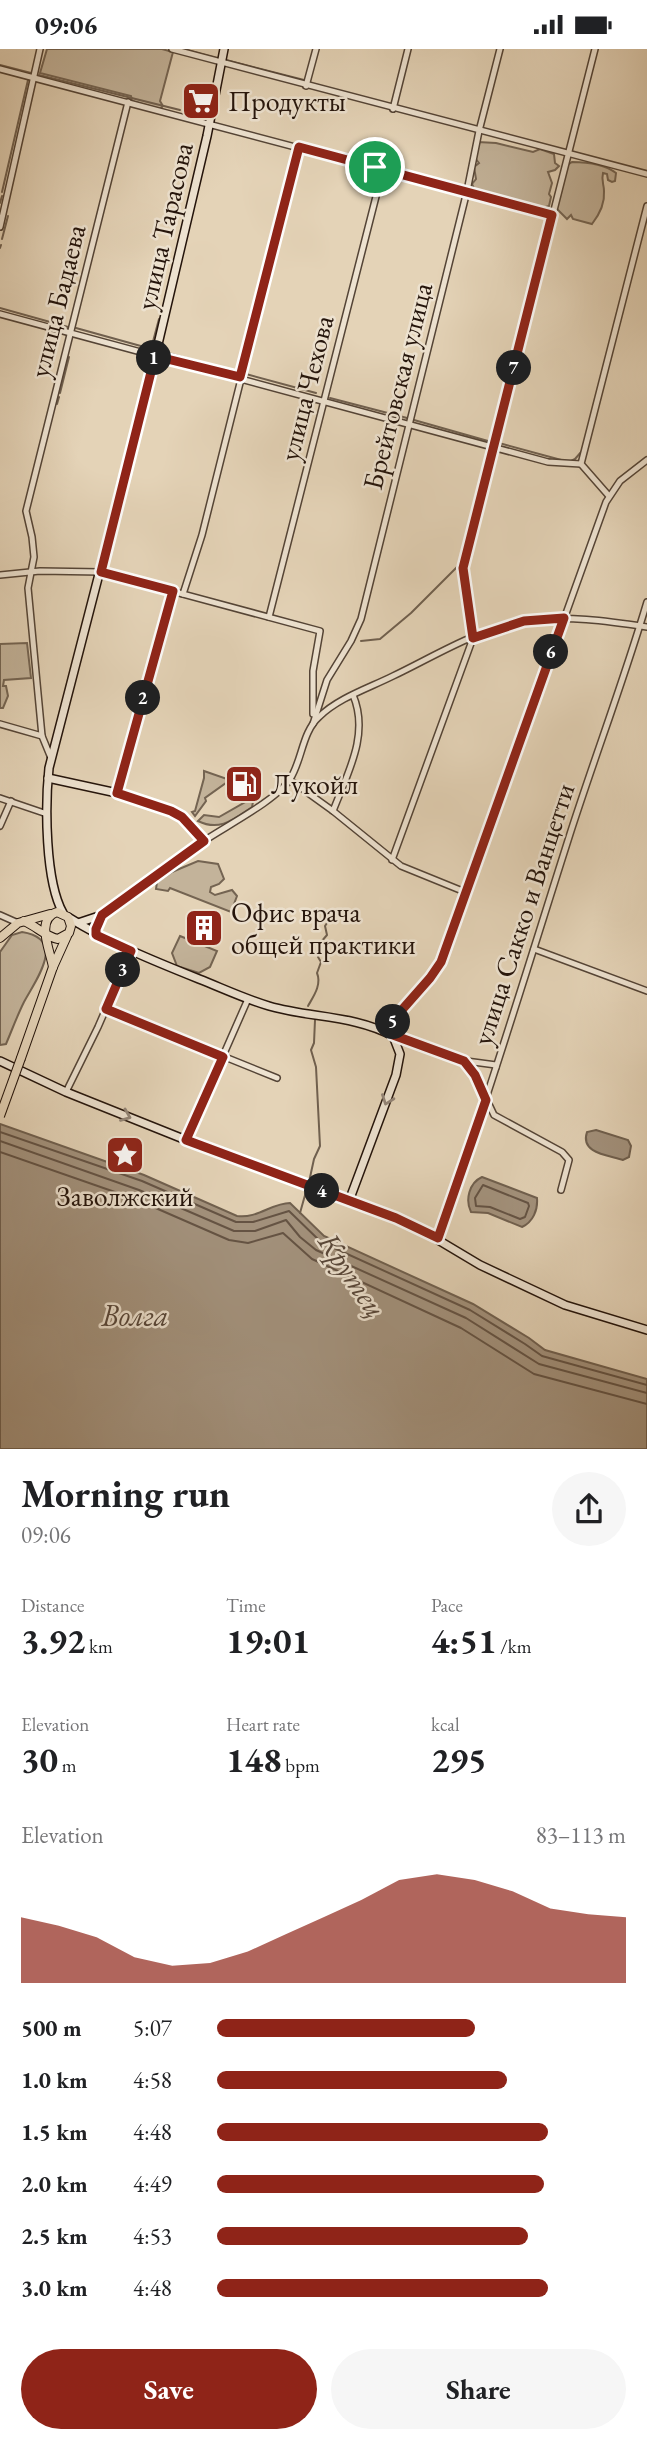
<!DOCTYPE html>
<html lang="en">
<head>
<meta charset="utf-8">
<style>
	body { margin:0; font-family:"EB Garamond",serif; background:#f6f6f6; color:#202124; height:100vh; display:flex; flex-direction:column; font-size:26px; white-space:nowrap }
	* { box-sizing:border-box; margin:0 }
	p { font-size:23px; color:#757577 }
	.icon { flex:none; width:38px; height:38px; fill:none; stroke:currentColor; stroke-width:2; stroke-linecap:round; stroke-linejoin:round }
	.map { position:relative; height:1400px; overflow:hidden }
	.details { display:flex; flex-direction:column; background:#fff; flex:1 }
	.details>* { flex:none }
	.pin { position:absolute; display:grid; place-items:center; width:60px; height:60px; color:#fff; margin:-30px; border:4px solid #fff; border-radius:50%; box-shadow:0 2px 7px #0007 }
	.km { position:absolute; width:35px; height:35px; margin:-18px; border-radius:50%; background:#222; color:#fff; font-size:19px; line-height:35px; text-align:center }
	.round { display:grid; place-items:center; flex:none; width:74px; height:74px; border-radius:37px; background:#f6f6f6 }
	.head { display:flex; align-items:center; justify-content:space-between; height:119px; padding:0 21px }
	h1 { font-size:38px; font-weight:700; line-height:52px }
	.figures { display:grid; grid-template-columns:repeat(3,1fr); gap:10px; height:119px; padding:7px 21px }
	.figures div { display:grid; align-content:center }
	.figures b { font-size:35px; font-weight:700 }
	.figures small { font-size:19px; font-weight:400 }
	.figures p { font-size:19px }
	.chart { height:196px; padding:14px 21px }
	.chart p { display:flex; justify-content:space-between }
	.chart svg { width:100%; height:126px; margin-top:7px; fill:#8f2418; opacity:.7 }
	.cta { display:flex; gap:14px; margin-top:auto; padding:14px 21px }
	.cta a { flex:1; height:80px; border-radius:42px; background:#8f2418; color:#fff; font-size:28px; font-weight:700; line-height:80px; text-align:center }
	.cta a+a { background:#f6f6f6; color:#202124 }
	ul { padding:0 21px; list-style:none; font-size:23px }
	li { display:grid; grid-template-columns:112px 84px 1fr; align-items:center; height:52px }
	li i { height:18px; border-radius:9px; background:#8f2418 }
	.status { display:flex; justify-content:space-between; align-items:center; height:49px; padding:0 35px; background:#fff; direction:ltr }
	.status svg { height:19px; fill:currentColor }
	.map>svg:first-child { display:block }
	.green { fill:#c3b39a; stroke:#746452; stroke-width:2 }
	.water { fill:#a3927d; stroke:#70604f; stroke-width:2 }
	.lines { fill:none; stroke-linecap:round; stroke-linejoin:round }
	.shore { stroke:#645344; stroke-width:2 }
	.stream { stroke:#70604f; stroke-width:2 }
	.street-casing { stroke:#544436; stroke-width:8 }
	.secondary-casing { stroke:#24140b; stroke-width:10 }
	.primary-casing { stroke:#24140b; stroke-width:10 }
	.street { stroke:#ede2d0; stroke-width:5 }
	.secondary { stroke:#ede2d0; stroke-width:7 }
	.primary { stroke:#e4d3b7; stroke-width:8 }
	.primary-bridge-casing { stroke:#24140b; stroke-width:10; stroke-linecap:butt }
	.primary-bridge { stroke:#e4d3b7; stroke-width:8 }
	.oneway { stroke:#938577 }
	.route-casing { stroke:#fff; stroke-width:14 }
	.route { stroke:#8f2418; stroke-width:9 }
	.labels { text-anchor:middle; stroke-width:5; stroke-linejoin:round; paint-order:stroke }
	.poi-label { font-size:28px; fill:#24140b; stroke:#ede2d0; text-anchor:start }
	.street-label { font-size:28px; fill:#24140b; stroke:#ede2d0 }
	.water-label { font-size:30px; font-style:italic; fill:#574639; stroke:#ede2d0 }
</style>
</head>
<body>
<div class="status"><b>09:06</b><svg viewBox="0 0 49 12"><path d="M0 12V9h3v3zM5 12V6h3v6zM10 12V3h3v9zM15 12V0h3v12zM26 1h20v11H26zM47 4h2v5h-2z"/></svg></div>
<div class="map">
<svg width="647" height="1400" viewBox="0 0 647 1400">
	<rect width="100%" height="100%" fill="#e4d3b7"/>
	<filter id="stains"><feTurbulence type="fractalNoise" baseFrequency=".00286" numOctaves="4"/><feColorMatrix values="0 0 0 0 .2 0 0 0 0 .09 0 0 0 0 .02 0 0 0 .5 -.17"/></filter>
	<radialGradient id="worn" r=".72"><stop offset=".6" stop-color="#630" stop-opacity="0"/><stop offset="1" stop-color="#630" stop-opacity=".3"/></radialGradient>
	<g class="green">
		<polygon points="47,0 162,0 173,3 160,52 163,57 160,60 132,52 131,47 40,24"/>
		<polygon points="478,93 496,94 533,103 540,100 554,105 555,114 559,117 555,121 548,123 552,134 549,145 551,148 549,157 542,159 475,142 472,135 476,130 474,118 479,114 475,109"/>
		<path d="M572 113C586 113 604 115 616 124L615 132 612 133 608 131 607 125 603 124C601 132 604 135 604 142 605 154 599 166 592 175L573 170 571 166 567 170 556 159 566 117Z"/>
		<polygon points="27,594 31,629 4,631 3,637 6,637 8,647 3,659 0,659 0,595"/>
		<polygon points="204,722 230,731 205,749 206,752 195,767 192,763 195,762 204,729"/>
		<path d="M249 751 253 753 252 758C234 770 220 783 198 772L204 766 219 768Z"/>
		<polygon points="198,812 218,815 224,830 219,835 211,838 210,843 215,846 232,841 237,847 231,863 170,839 168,842 156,840 157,833 172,823"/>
		<path d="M22 883C68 890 35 932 24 953 17 967 12 981 6 995L0 996V903L12 886Z"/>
		<polygon points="180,887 217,902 210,918 199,924 177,917 172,904"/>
	</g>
	<g class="water">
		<path d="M0 1075 144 1126 237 1167C257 1170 272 1154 290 1154L324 1187 473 1255 529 1289 545 1301 647 1330V1400H0Z"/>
		<path d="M596 1081 628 1091 631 1097 629 1108 623 1111C607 1106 580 1104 587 1083Z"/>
		<path d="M482 1128 537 1149C538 1161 533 1173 522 1178L488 1164 471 1163C465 1151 469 1134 482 1128Z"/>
	</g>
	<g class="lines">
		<g class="shore">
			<polyline points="0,1083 142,1132 236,1173 253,1173 289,1162 321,1193 470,1261 525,1295 542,1307 647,1336"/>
			<polyline points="0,1092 139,1141 234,1182 255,1182 286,1171 300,1188 316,1201 466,1269 539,1315 647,1344"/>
			<polyline points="0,1103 135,1150 229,1191 248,1194 283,1184 312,1210 461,1279 534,1325 647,1355"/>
			<polygon points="483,1136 528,1154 529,1157 525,1168 520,1170 490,1158 476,1157 475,1149"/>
		</g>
		<g class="stream">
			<polyline points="183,0 216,9"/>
			<polyline points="226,11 304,31"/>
			<polyline points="0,16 31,24"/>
			<polyline points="39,26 180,61"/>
			<polyline points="2,143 28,31"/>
			<polyline points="0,154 2,147"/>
			<polyline points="2,190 8,167"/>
			<polyline points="0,199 1,196"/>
			<polyline points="0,259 68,278"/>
			<polyline points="76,279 148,299"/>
			<polyline points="151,300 159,270"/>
			<polyline points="161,302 235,323"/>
			<polyline points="246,325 316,344"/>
			<polyline points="60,344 69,308"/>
			<polyline points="330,349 407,369"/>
			<polyline points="57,355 59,348"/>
			<polyline points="414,371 488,392"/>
			<polyline points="499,394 565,412"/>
			<polyline points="571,412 575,410 582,402"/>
			<polyline points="361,592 380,590 411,564 461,514"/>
			<path d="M308 957C313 948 322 936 317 924L321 913 318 908 321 893 327 886 325 877 331 868V862"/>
			<polyline points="309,1133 314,1110 320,1097 316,1018 311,1001 314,994 315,971"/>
			<polyline points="300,1164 307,1139"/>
		</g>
		<defs>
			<g id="street">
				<polyline points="172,0 647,125"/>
				<polyline points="0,20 552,166"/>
				<polyline points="306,37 316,0"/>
				<polyline points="393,60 408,0"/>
				<polyline points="0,178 40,0"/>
				<polyline points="0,265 548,413 581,415"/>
				<polyline points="609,447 581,415 647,157"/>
				<polyline points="0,526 40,522 101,523 320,582 313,622 313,665"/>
				<polyline points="183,545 202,486 299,98"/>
				<polyline points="269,568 383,120"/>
				<polyline points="0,675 42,687"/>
				<polyline points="313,675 327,631 351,592 361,570 467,142 479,82 500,0"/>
				<polyline points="51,709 42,687 28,539 34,508 32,488 26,462 128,53"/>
				<polyline points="290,731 333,762 401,817 465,843"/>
				<polyline points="117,744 173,542"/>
				<polyline points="0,749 47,765"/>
				<path d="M333 762C347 725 370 686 353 646"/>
				<polyline points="0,777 11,752"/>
				<path d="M204 792C226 777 277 751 290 730 302 712 302 683 319 668 338 649 369 639 393 627 435 607 479 579 525 572 565 566 608 572 647 578"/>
				<polyline points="392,811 473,589 463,519 595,0"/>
				<polyline points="0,866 18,874"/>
				<polyline points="534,900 647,942"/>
				<polyline points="106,960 277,1029"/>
				<polyline points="393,971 393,987 464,1012 475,1026 494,1066 562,1103 569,1111 561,1141"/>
				<path d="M381 980C404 962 426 938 441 913L606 453 620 432 647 411"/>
				<polyline points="466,1012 496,1016 496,1018"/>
				<polyline points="66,1043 98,978 131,902"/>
				<polyline points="186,1091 248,950"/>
				<path d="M438 1189C486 1056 527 920 570 785 595 707 624 631 647 553"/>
			</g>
			<g id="secondary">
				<polyline points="48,729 117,744 171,762 182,768 204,792 102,866 78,874"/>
				<path d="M63 864C45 832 45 756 49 719L155 308 207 87 224 0"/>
				<path d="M68 868C109 894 154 912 199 930 222 939 245 950 269 957 310 969 355 966 393 987L400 1005 396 1026 349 1152"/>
				<polyline points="0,1012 66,1043 186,1091 413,1176 480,1216 565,1256 647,1281"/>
			</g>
			<g id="primary">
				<path d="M24 872C36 877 46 888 58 890L69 884 71 877 68 868 57 863C35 870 50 901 53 918"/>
				<polyline points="0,889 18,874 50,865"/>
				<polyline points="21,1009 53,918 67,887"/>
			</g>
		</defs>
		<use href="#street" class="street-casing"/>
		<use href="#secondary" class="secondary-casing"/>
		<use href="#primary" class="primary-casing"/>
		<use href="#street" class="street"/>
		<use href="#secondary" class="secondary"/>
		<use href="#primary" class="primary"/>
		<defs>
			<polyline id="primary-bridge" points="0,1067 21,1009"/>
		</defs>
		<use href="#primary-bridge" class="primary-bridge-casing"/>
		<use href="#primary-bridge" class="primary-bridge"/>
	</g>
	<defs><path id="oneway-chevron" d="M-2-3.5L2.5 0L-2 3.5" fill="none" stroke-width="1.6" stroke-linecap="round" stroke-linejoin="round" transform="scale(1.75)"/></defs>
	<g class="oneway">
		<use href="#oneway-chevron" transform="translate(387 1051) rotate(110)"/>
		<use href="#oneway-chevron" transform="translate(126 1067) rotate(22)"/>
	</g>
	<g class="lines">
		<defs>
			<polygon id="route" points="299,98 552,166 463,519 473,589 524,572 564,569 441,913 430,929 393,971 393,986 464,1012 475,1026 486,1051 438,1189 396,1169 186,1091 223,1008 106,960 131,902 96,886 96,880 102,866 204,792 182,768 171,762 117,744 173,542 101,523 155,307 240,328"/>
		</defs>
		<use href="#route" class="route-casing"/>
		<use href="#route" class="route"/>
	</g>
	<defs>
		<symbol id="supermarket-square" viewBox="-11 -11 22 22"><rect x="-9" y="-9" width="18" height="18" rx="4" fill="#8f2418" stroke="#ede2d0"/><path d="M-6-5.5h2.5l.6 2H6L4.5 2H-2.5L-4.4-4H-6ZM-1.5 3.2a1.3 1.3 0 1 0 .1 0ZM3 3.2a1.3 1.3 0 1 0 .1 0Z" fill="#fff"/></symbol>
		<symbol id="fuel-square" viewBox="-11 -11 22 22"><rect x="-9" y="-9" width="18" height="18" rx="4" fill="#8f2418" stroke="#ede2d0"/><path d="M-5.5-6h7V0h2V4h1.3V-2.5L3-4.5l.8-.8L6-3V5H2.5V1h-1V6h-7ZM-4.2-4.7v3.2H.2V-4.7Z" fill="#fff"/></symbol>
		<symbol id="building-square" viewBox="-11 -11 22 22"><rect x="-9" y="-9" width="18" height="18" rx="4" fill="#8f2418" stroke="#ede2d0"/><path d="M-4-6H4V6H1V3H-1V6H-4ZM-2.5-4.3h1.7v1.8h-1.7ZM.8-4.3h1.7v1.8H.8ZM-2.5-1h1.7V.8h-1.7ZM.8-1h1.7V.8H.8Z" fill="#fff"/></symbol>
		<symbol id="sight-square" viewBox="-11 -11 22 22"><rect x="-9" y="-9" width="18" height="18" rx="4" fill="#8f2418" stroke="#ede2d0"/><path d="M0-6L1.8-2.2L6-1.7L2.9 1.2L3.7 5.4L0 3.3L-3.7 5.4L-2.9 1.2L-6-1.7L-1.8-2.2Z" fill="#fff"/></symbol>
	</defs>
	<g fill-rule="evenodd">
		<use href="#supermarket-square" x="179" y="30" width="44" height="44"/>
		<use href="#fuel-square" x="222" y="713" width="44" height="44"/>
		<use href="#building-square" x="182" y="857" width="44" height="44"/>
		<use href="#sight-square" x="103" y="1084" width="44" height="44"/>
	</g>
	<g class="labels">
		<g class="poi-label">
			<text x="228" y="62">Продукты</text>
			<text x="271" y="745">Лукойл</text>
			<text x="231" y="873">Офис врача<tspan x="231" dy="32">общей практики</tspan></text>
			<text x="125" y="1157" text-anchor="middle">Заволжский</text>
		</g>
		<g class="street-label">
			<text transform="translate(164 177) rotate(-77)" y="10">улица Тарасова</text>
			<text transform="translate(57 252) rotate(-76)" y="10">улица Бадаева</text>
			<text transform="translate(397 337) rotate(-76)" y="10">Брейтовская улица</text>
			<text transform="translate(306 339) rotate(-76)" y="10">улица Чехова</text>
			<text transform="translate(523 865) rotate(-72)" y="10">улица Сакко и Ванцетти</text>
		</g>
		<g class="water-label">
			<text transform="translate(352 1226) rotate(56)" y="10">Крутец</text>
			<text x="135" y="1277">Волга</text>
		</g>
	</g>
	<rect width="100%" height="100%" filter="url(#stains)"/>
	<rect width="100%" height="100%" fill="url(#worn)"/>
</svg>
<div class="pin" style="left:375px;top:118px;background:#1e9e55"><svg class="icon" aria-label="arrive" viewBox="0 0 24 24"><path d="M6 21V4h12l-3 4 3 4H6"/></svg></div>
<b class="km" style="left:154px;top:309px">1</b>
<b class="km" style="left:143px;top:649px">2</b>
<b class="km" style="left:123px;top:921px">3</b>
<b class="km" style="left:322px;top:1142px">4</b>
<b class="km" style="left:393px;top:973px">5</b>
<b class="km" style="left:551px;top:603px">6</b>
<b class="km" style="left:514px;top:319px">7</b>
</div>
<section class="details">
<div class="head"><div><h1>Morning run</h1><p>09:06</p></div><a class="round"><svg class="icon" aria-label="share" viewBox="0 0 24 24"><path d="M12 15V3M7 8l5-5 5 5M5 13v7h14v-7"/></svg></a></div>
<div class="figures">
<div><p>Distance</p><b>3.92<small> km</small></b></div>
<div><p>Time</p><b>19:01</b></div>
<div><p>Pace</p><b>4:51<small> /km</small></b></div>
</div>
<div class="figures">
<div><p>Elevation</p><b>30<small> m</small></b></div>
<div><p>Heart rate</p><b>148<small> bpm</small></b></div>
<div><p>kcal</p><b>295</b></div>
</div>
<div class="chart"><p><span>Elevation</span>83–113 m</p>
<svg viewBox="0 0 160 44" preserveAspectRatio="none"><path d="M0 44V21L10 24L20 28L30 35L40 38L50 37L60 33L70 27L80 21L90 15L100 8L110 6L120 8L130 12L140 18L150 20L160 21V44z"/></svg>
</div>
<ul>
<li><b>500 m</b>5:07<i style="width:63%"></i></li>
<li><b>1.0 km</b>4:58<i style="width:71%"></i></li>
<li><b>1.5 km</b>4:48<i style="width:81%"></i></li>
<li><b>2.0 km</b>4:49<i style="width:80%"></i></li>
<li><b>2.5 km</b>4:53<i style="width:76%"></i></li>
<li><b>3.0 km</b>4:48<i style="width:81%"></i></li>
</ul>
<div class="cta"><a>Save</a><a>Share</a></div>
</section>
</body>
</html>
